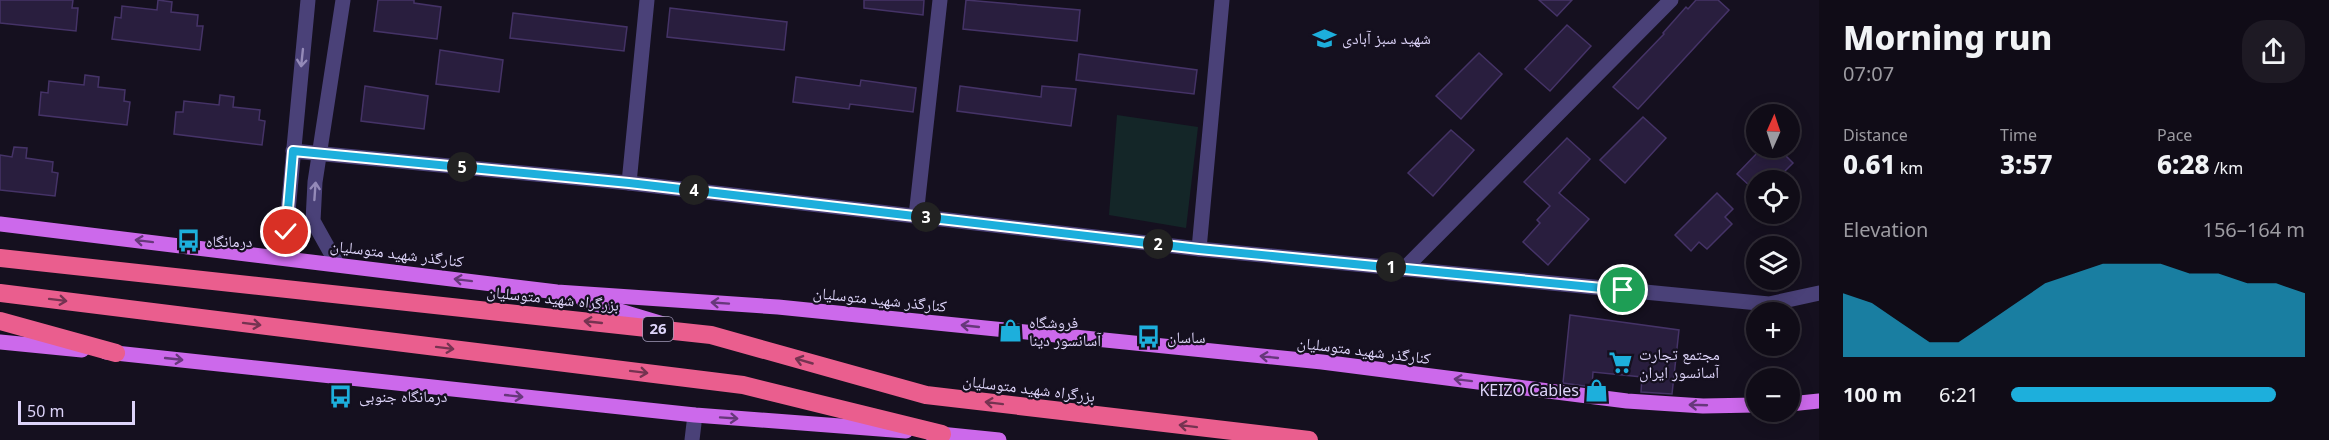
<!DOCTYPE html>
<html lang="en">
<head>
<meta charset="utf-8">
<style>
	body { margin:0; font-family:"Noto Sans","Noto Naskh Arabic",sans-serif; background:#1e1a24; color:#f1f3f6; height:100vh; display:flex; flex-direction:column; font-size:22px; white-space:nowrap }
	* { box-sizing:border-box; margin:0 }
	p { font-size:20px; color:#9c9ba1 }
	.icon { flex:none; width:33px; height:33px; fill:none; stroke:currentColor; stroke-width:2; stroke-linecap:round; stroke-linejoin:round }
	.map { position:relative; flex:1; overflow:hidden }
	.panel { display:flex; flex-direction:column; background:#100c17; width:510px }
	.panel>* { flex:none }
	.needle { width:39px; rotate:3deg }
	.tools { position:absolute; left:1746px; top:104px; display:grid; gap:12px }
	.tools a { display:grid; place-items:center; width:54px; height:54px; border-radius:50%; background:#100c17; box-shadow:0 3px 15px #0003,0 0 0 2px #302c36; font-size:30px }
	.scale { position:absolute; left:18px; bottom:15px; width:117px; box-sizing:border-box; padding-left:6px; border:3px solid #ddd4f9; border-top:0; font-size:16px; line-height:21px; white-space:nowrap; color:#ddd4f9; -webkit-text-stroke:4px #15101f; paint-order:stroke }
	.pin { position:absolute; display:grid; place-items:center; width:51px; height:51px; color:#fff; margin:-26px; border:3px solid #fff; border-radius:50%; box-shadow:0 2px 6px #0007 }
	.km { position:absolute; width:30px; height:30px; margin:-15px; border-radius:50%; background:#222; color:#fff; font-size:16px; line-height:30px; text-align:center }
	.round { display:grid; place-items:center; flex:none; width:63px; height:63px; border-radius:24px; background:#1e1a24 }
	.overview { display:flex; align-items:center; justify-content:space-between; height:102px; padding:0 24px }
	h1 { font-size:33px; font-weight:800; line-height:45px }
	.figures { display:grid; grid-template-columns:repeat(3,1fr); gap:9px; height:102px; padding:6px 24px }
	.figures div { display:grid; align-content:center }
	.figures b { font-size:26px; font-weight:800 }
	.figures small { font-size:16px; font-weight:400 }
	.figures p { font-size:16px }
	.chart { height:168px; padding:12px 24px }
	.chart p { display:flex; justify-content:space-between }
	.chart svg { width:100%; height:108px; margin-top:6px; fill:#1dafdc; opacity:.7 }
	ul { padding:0 24px; list-style:none; font-size:20px }
	li { display:grid; grid-template-columns:96px 72px 1fr; align-items:center; height:45px }
	li i { height:15px; border-radius:8px; background:#1dafdc }
	main { display:flex; flex:1; min-height:0 }
	.map>svg:first-child { display:block }
	.green { fill:#142628 }
	.building { fill:#291e3e; stroke:#453367; stroke-width:1.5 }
	.lines { fill:none; stroke-linecap:round; stroke-linejoin:round }
	.minor { stroke:#4a4178; stroke-width:15 }
	.major { stroke:#cc69eb; stroke-width:15 }
	.highway { stroke:#ea5e8e; stroke-width:18 }
	.oneway { stroke:#948ab8 }
	.oneway2 { stroke:#67387b }
	.oneway3 { stroke:#753351 }
	.route-casing { stroke:#fff; stroke-width:12 }
	.route { stroke:#1dafdc; stroke-width:8 }
	.labels { text-anchor:middle; stroke-width:4.5; stroke-linejoin:round; paint-order:stroke }
	.shield { fill:#15101f; stroke:#a199b8; stroke-width:1.5 }
	.shield-label { font-size:15px; font-weight:bold; fill:#ddd4f9 }
	.poi-label { font-size:16px; fill:#ddd4f9; stroke:#15101f; text-anchor:start }
	.street-label { font-size:16px; fill:#ddd4f9; stroke:#15101f }
</style>
</head>
<body>
<main>
<div class="map">
<svg width="1819" height="440" viewBox="0 0 1819 440">
	<rect width="100%" height="100%" fill="#15101f"/>
	<polygon class="green" points="1117,115 1198,127 1186,228 1109,215"/>
	<g class="building">
		<polygon points="0,0 73,0 72,8 78,8 76,31 0,23"/>
		<polygon points="158,0 172,2 171,12 198,15 197,26 203,26 200,50 112,39 115,17 121,18 122,6 157,10"/>
		<polygon points="378,0 414,0 414,3 441,7 437,39 374,31"/>
		<polygon points="864,0 924,0 923,15 864,8"/>
		<polygon points="966,0 1080,10 1077,41 963,29"/>
		<polygon points="1539,0 1572,0 1557,16"/>
		<polygon points="1696,0 1718,0 1729,10 1638,109 1613,87 1664,34 1663,33 1686,7 1688,9"/>
		<polygon points="670,8 787,22 784,50 667,37"/>
		<polygon points="513,13 627,27 624,51 510,38"/>
		<polygon points="1567,25 1591,46 1550,91 1525,69"/>
		<polygon points="440,50 503,60 499,92 436,84"/>
		<polygon points="1479,53 1502,74 1461,119 1436,96"/>
		<polygon points="1079,54 1197,70 1194,94 1076,80"/>
		<polygon points="85,75 99,77 98,87 125,90 124,101 130,102 127,125 39,115 41,92 48,93 49,81 84,85"/>
		<polygon points="796,77 860,86 861,80 916,88 913,112 850,104 849,109 793,102"/>
		<polygon points="365,86 428,96 424,129 361,121"/>
		<polygon points="960,86 1041,97 1042,86 1076,89 1071,126 957,111"/>
		<polygon points="220,95 234,97 233,107 260,110 259,120 265,121 262,145 174,134 176,112 183,112 184,101 219,105"/>
		<polygon points="1643,117 1666,138 1625,183 1600,160"/>
		<polygon points="1451,130 1474,150 1433,196 1408,173"/>
		<polygon points="1567,138 1590,159 1559,193 1589,219 1548,265 1523,242 1540,223 1537,220 1550,206 1524,182"/>
		<polygon points="14,147 27,148 26,158 53,162 52,172 58,173 55,196 0,190 0,155 12,157"/>
		<polygon points="1763,147 1795,147 1786,156 1793,163 1776,180 1756,180 1756,185 1753,189 1737,174"/>
		<polygon points="1717,193 1733,209 1725,217 1732,224 1707,249 1699,242 1691,251 1675,235"/>
		<polygon points="1570,315 1679,330 1672,394 1641,392 1642,377 1593,372 1592,387 1563,383"/>
	</g>
	<g class="lines">
		<g class="minor">
			<polyline points="293,151 629,183 1199,249 1769,304 1819,293"/>
			<polyline points="629,183 647,0"/>
			<polyline points="916,216 940,0"/>
			<polyline points="1199,249 1222,0"/>
			<polyline points="275,256 286,232 308,0"/>
			<polyline points="337,264 313,221 315,182 343,0"/>
			<polyline points="1404,269 1671,0"/>
			<polyline points="692,440 695,415"/>
		</g>
		<g class="major">
			<polyline points="0,224 557,292 778,307 1322,362 1627,401 1703,406 1756,405"/>
			<polyline points="583,300 663,324"/>
			<polyline points="0,342 82,350"/>
			<polyline points="106,352 695,415 906,431"/>
			<polyline points="1790,404 1819,401"/>
			<polyline points="930,433 999,440"/>
		</g>
		<g class="highway">
			<polyline points="0,258 711,335 926,395 1309,440"/>
			<polyline points="0,293 743,385 942,434"/>
			<polyline points="0,321 116,353"/>
		</g>
	</g>
	<defs><path id="oneway-shaft" d="M-6 0H5M1.5-3L5.5 0L1.5 3" fill="none" stroke-width="1.6" stroke-linecap="round" stroke-linejoin="round" transform="scale(1.5)"/></defs>
	<g class="oneway">
		<use href="#oneway-shaft" transform="translate(302 58) rotate(96)"/>
		<use href="#oneway-shaft" transform="translate(315 191) rotate(-86)"/>
	</g>
	<g class="oneway2">
		<use href="#oneway-shaft" transform="translate(144 241) rotate(-173)"/>
		<use href="#oneway-shaft" transform="translate(463 280) rotate(-173)"/>
		<use href="#oneway-shaft" transform="translate(720 303) rotate(-176)"/>
		<use href="#oneway-shaft" transform="translate(970 326) rotate(-174)"/>
		<use href="#oneway-shaft" transform="translate(1269 357) rotate(-174)"/>
		<use href="#oneway-shaft" transform="translate(174 359) rotate(6)"/>
		<use href="#oneway-shaft" transform="translate(1463 380) rotate(-173)"/>
		<use href="#oneway-shaft" transform="translate(514 396) rotate(6)"/>
		<use href="#oneway-shaft" transform="translate(1698 405) rotate(-178)"/>
		<use href="#oneway-shaft" transform="translate(729 418) rotate(4)"/>
	</g>
	<g class="oneway3">
		<use href="#oneway-shaft" transform="translate(58 300) rotate(7)"/>
		<use href="#oneway-shaft" transform="translate(593 322) rotate(-174)"/>
		<use href="#oneway-shaft" transform="translate(252 324) rotate(7)"/>
		<use href="#oneway-shaft" transform="translate(445 348) rotate(7)"/>
		<use href="#oneway-shaft" transform="translate(804 361) rotate(-164)"/>
		<use href="#oneway-shaft" transform="translate(639 372) rotate(7)"/>
		<use href="#oneway-shaft" transform="translate(994 403) rotate(-173)"/>
		<use href="#oneway-shaft" transform="translate(1188 426) rotate(-173)"/>
	</g>
	<g class="lines">
		<defs>
			<polyline id="route" points="286,232 293,151 629,183 1199,249 1623,290"/>
		</defs>
		<use href="#route" class="route-casing"/>
		<use href="#route" class="route"/>
	</g>
	<defs>
		<symbol id="school-bare" viewBox="-9 -9 18 18"><path d="M0-5L7-2L0 1L-7-2ZM-4 1L0 2.5L4 1V4Q0 6-4 4Z" fill="#1dafdc" stroke="#15101f" stroke-width="2.5" paint-order="stroke"/></symbol>
		<symbol id="bus-bare" viewBox="-9 -9 18 18"><path d="M-5-6H5V4H4V6H2V4H-2V6H-4V4H-5ZM-3.5-4V0h7V-4ZM-3.5 1.2v1.5H-2V1.2ZM2 1.2v1.5H3.5V1.2Z" fill="#1dafdc" stroke="#15101f" stroke-width="2.5" paint-order="stroke"/></symbol>
		<symbol id="shop-bare" viewBox="-9 -9 18 18"><path d="M-5-2.5h2.3a2.7 3.5 0 0 1 5.4 0H5L5.5 6h-11ZM-1.5-2.5h3a1.5 2.3 0 0 0-3 0Z" fill="#1dafdc" stroke="#15101f" stroke-width="2.5" paint-order="stroke"/></symbol>
		<symbol id="supermarket-bare" viewBox="-9 -9 18 18"><path d="M-6-5.5h2.5l.6 2H6L4.5 2H-2.5L-4.4-4H-6ZM-1.5 3.2a1.3 1.3 0 1 0 .1 0ZM3 3.2a1.3 1.3 0 1 0 .1 0Z" fill="#1dafdc" stroke="#15101f" stroke-width="2.5" paint-order="stroke"/></symbol>
	</defs>
	<g fill-rule="evenodd">
		<use href="#school-bare" x="1308" y="22" width="33" height="33"/>
		<use href="#bus-bare" x="172" y="224" width="33" height="33"/>
		<use href="#shop-bare" x="994" y="314" width="33" height="33"/>
		<use href="#bus-bare" x="1132" y="320" width="33" height="33"/>
		<use href="#supermarket-bare" x="1604" y="346" width="33" height="33"/>
		<use href="#shop-bare" x="1580" y="374" width="33" height="33"/>
		<use href="#bus-bare" x="324" y="380" width="33" height="33"/>
	</g>
	<g class="labels">
		<rect class="shield" x="643" y="317" width="30" height="24" rx="4.5"/>
		<g class="shield-label">
			<text x="658" y="334">26</text>
		</g>
		<g class="poi-label">
			<text x="1342" y="44">شهید سبز آبادی</text>
			<text x="206" y="247">درمانگاه</text>
			<text x="1029" y="328">فروشگاه<tspan x="1029" dy="18">آسانسور دینا</tspan></text>
			<text x="1167" y="343">ساسان</text>
			<text x="1639" y="360">مجتمع تجارت<tspan x="1639" dy="18">آسانسور ایران</tspan></text>
			<text x="1579" y="396" text-anchor="end">KEIZO Cables</text>
			<text x="359" y="402">درمانگاه جنوبی</text>
		</g>
		<g class="street-label">
			<text transform="translate(397 253) rotate(7)" y="6">کنارگذر شهید متوسلیان</text>
			<text transform="translate(553 298) rotate(6)" y="6">بزرگراه شهید متوسلیان</text>
			<text transform="translate(880 299) rotate(6)" y="6">کنارگذر شهید متوسلیان</text>
			<text transform="translate(1364 350) rotate(7)" y="6">کنارگذر شهید متوسلیان</text>
			<text transform="translate(1029 388) rotate(7)" y="6">بزرگراه شهید متوسلیان</text>
		</g>
	</g>
</svg>
<div class="tools">
<a><svg class="needle" viewBox="-14 -14 28 28"><path d="M0-13l5 13h-10z" fill="#e53935"/><path d="M0 13l5-13h-10z" fill="#9c9ba1"/></svg></a>
<a><svg class="icon" aria-label="locate" viewBox="0 0 24 24"><circle cx="12" cy="12" r="6"/><path d="M12 2v4M12 18v4M2 12h4M18 12h4"/></svg></a>
<a><svg class="icon" aria-label="layers" viewBox="0 0 24 24"><path d="M12 4l9 5-9 5-9-5zM3 14l9 5 9-5"/></svg></a>
<a>+</a>
<a>−</a>
</div>
<div class="scale">50 m</div>
<div class="pin" style="left:1623px;top:290px;background:#1e9e55"><svg class="icon" aria-label="arrive" viewBox="0 0 24 24"><path d="M6 21V4h12l-3 4 3 4H6"/></svg></div>
<div class="pin" style="left:286px;top:232px;background:#d93025"><svg class="icon" aria-label="check" viewBox="0 0 24 24"><path d="M5 12l5 5 9-10"/></svg></div>
<b class="km" style="left:1391px;top:267px">1</b>
<b class="km" style="left:1158px;top:244px">2</b>
<b class="km" style="left:926px;top:217px">3</b>
<b class="km" style="left:694px;top:190px">4</b>
<b class="km" style="left:462px;top:167px">5</b>
</div>
<section class="panel">
<div class="overview"><div><h1>Morning run</h1><p>07:07</p></div><a class="round"><svg class="icon" aria-label="share" viewBox="0 0 24 24"><path d="M12 15V3M7 8l5-5 5 5M5 13v7h14v-7"/></svg></a></div>
<div class="figures">
<div><p>Distance</p><b>0.61<small> km</small></b></div>
<div><p>Time</p><b>3:57</b></div>
<div><p>Pace</p><b>6:28<small> /km</small></b></div>
</div>
<div class="chart"><p><span>Elevation</span>156–164 m</p>
<svg viewBox="0 0 160 44" preserveAspectRatio="none"><path d="M0 44V18L10 22L20 30L30 38L40 38L50 30L60 22L70 14L80 10L90 6L100 6L110 6L120 10L130 10L140 14L150 14L160 18V44z"/></svg>
</div>
<ul>
<li><b>100 m</b>6:21<i style="width:90%"></i></li>
</ul>
</section>
</main>
</body>
</html>
